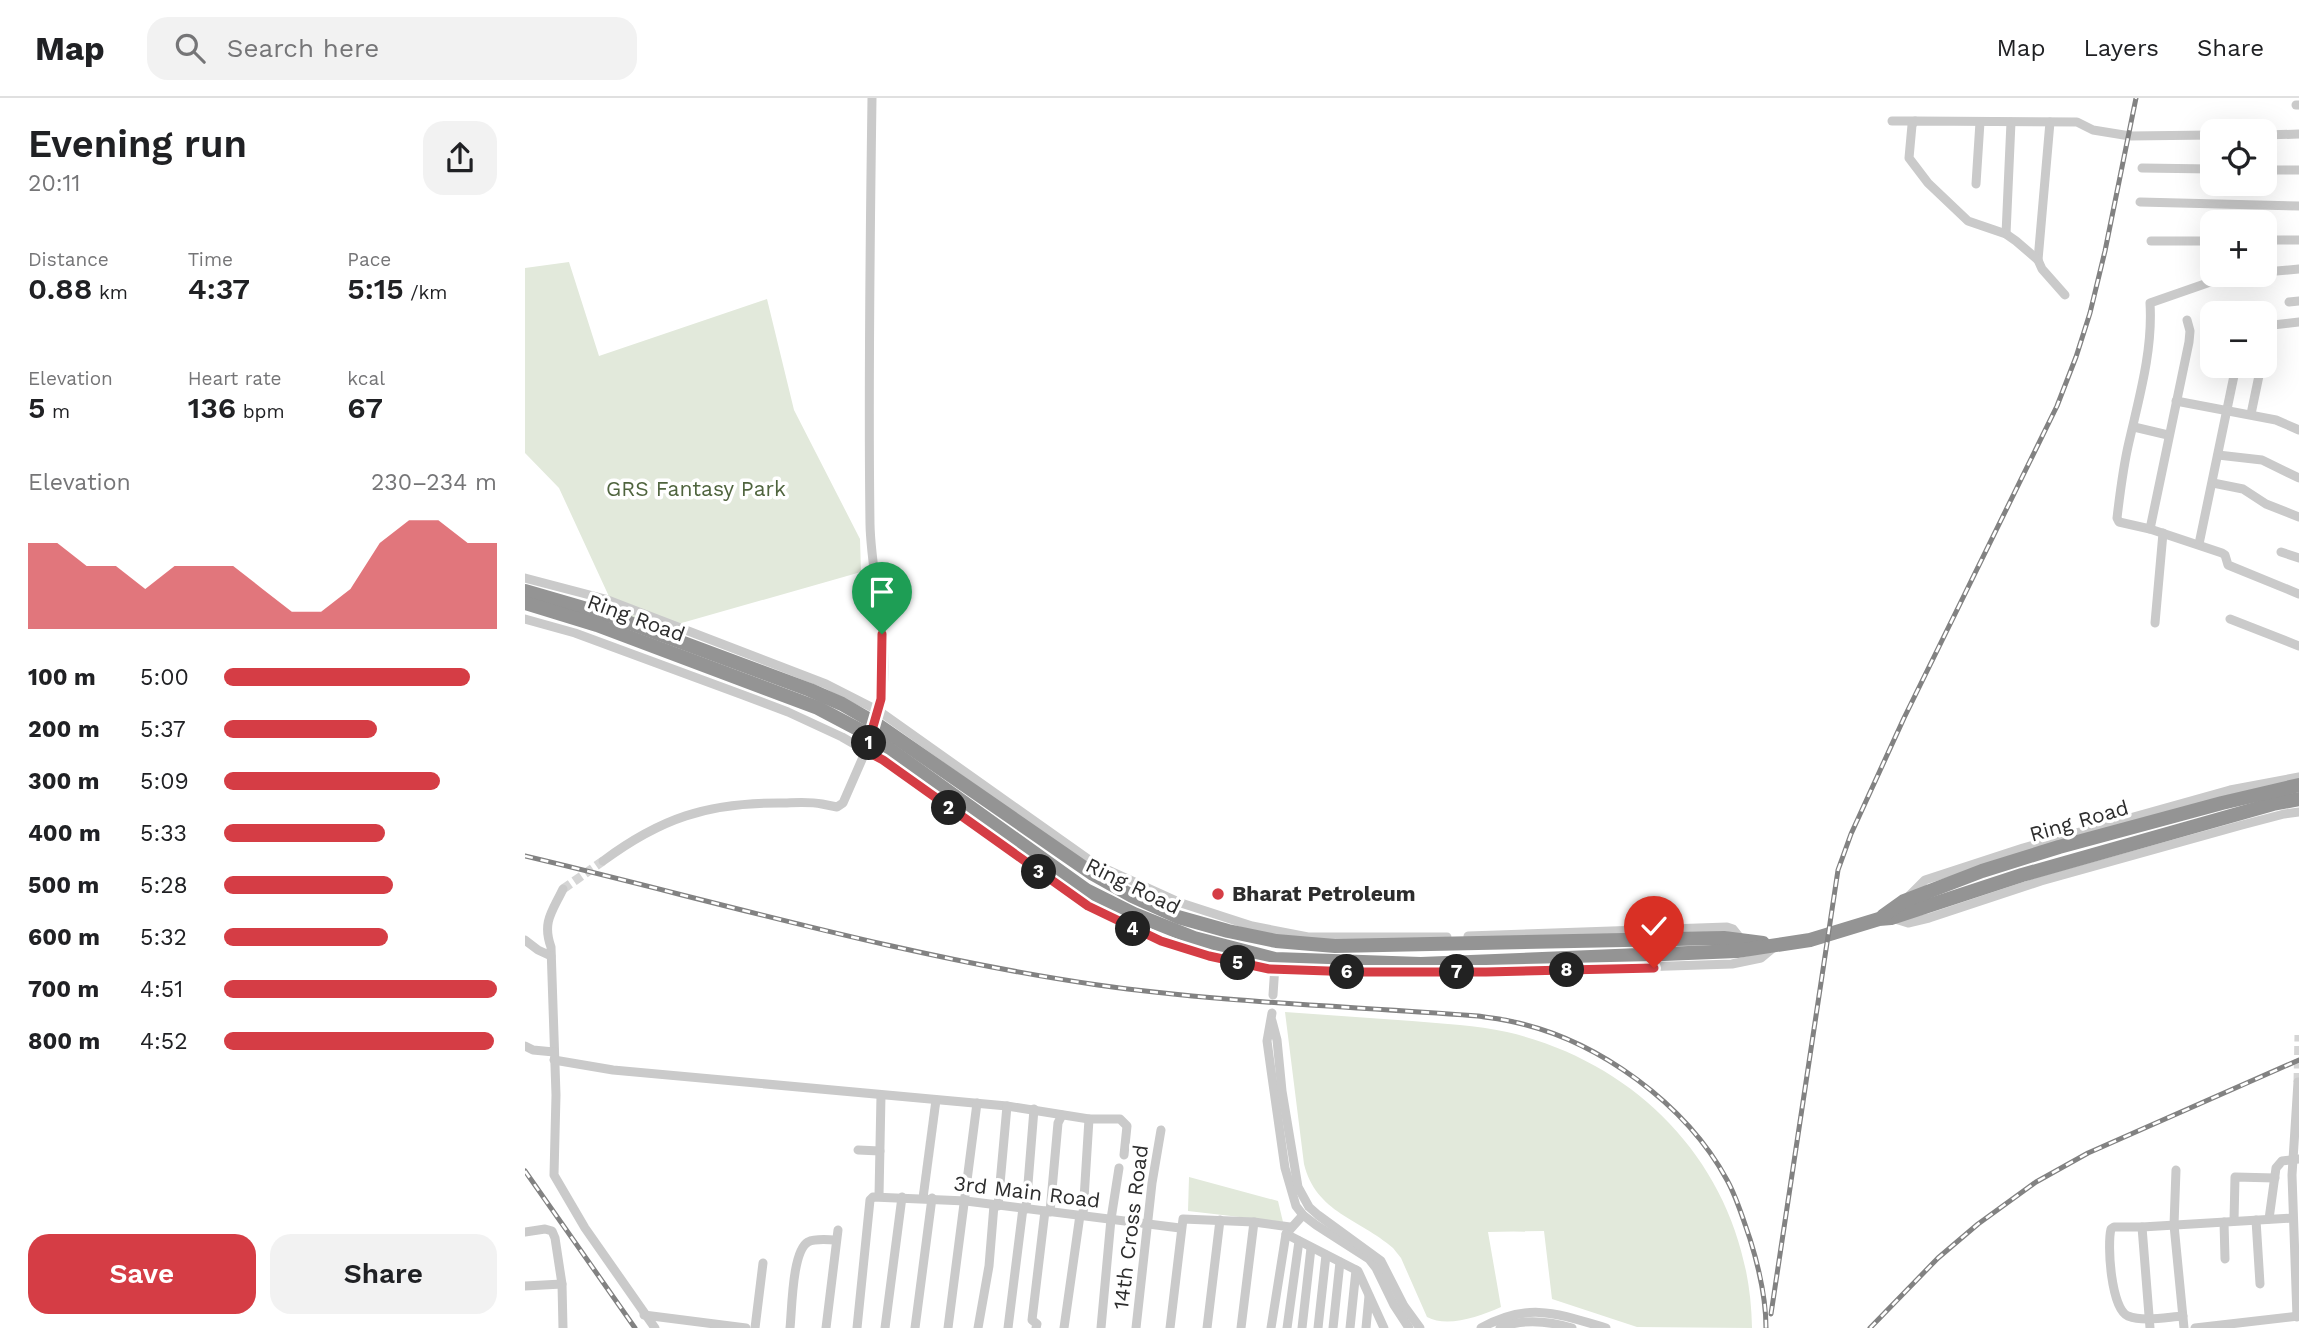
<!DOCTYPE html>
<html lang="en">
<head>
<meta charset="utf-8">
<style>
	body { margin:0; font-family:"Work Sans",sans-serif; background:#f2f2f2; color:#202124; height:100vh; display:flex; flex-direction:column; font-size:26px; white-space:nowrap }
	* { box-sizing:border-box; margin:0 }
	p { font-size:23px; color:#757577 }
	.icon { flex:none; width:38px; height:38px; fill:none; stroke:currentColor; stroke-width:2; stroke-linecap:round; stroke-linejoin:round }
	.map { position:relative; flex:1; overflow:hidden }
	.side { display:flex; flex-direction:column; background:#fff; width:525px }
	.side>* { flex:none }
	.fabs { position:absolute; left:1675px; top:21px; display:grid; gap:14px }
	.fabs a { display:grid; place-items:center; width:77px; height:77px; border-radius:14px; background:#fff; box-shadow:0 7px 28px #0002; font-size:35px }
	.pin { position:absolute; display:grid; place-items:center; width:60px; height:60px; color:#fff; margin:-72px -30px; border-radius:50% 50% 50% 0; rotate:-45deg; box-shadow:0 0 7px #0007 }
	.pin .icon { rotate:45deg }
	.km { position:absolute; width:35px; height:35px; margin:-18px; border-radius:50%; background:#222; color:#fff; font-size:19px; line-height:35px; text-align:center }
	.round { display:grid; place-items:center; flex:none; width:74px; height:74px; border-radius:21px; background:#f2f2f2 }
	.summary { display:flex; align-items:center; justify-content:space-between; height:119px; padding:0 28px }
	h1 { font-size:38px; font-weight:600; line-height:52px }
	.metrics { display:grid; grid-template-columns:repeat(3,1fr); gap:10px; height:119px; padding:7px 28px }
	.metrics div { display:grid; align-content:center }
	.metrics b { font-size:30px; font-weight:600 }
	.metrics small { font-size:19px; font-weight:400 }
	.metrics p { font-size:19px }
	.chart { height:196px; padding:14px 28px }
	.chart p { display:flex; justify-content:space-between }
	.chart svg { width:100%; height:126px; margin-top:7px; fill:#d53d45; opacity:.7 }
	.action { display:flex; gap:14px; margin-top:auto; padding:14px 28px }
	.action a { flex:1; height:80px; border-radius:21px; background:#d53d45; color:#fff; font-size:28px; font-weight:600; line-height:80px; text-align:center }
	.action a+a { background:#f2f2f2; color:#202124 }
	ul { padding:0 28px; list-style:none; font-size:23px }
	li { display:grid; grid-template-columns:112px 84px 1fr; align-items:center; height:52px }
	li i { height:18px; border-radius:9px; background:#d53d45 }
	header { display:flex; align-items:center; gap:42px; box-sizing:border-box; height:98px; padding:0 35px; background:#fff; border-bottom:2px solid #e0e0e0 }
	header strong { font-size:33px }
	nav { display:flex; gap:38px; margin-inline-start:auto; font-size:24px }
	.search { width:490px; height:63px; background:#f2f2f2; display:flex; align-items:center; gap:18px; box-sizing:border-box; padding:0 24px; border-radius:21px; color:#757577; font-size:26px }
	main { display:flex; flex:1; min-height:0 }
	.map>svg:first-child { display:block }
	.green { fill:#e2e9db }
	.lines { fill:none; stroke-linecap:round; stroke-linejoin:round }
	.minor-tunnel { stroke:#d5d5d5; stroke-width:9; stroke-dasharray:9 4.5; stroke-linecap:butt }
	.minor { stroke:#cacaca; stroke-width:9 }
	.highway { stroke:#949494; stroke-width:14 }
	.rail-casing { stroke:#828282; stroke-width:5 }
	.rail { stroke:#fff; stroke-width:2.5; stroke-dasharray:8; stroke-linecap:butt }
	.route-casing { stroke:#fff; stroke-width:14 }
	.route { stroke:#d53d45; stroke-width:9 }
	.poi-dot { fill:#d53d45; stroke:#fff; stroke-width:2.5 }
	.labels { text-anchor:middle; stroke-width:7; stroke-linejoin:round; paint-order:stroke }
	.park-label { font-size:21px; fill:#4f643e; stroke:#fff }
	.street-label { font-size:21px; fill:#2d2d2d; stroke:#fff }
	.poi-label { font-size:21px; font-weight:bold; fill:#2d2d2d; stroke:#fff; text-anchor:start }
</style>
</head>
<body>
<header>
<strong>Map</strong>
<div class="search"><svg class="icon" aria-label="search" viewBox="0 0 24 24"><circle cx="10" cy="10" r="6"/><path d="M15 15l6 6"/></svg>Search here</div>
<nav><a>Map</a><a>Layers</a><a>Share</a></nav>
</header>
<main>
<section class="side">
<div class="summary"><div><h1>Evening run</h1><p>20:11</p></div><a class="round"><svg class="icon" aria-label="share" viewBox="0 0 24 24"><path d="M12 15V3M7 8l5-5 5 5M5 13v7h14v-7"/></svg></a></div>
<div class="metrics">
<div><p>Distance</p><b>0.88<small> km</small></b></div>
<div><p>Time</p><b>4:37</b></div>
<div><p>Pace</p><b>5:15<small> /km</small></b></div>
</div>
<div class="metrics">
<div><p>Elevation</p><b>5<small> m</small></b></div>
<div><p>Heart rate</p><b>136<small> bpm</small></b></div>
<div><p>kcal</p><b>67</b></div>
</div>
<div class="chart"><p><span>Elevation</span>230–234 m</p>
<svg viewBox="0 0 160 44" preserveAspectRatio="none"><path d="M0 44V14L10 14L20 22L30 22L40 30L50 22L60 22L70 22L80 30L90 38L100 38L110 30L120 14L130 6L140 6L150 14L160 14V44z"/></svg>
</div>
<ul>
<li><b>100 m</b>5:00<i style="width:90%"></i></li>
<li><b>200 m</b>5:37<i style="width:56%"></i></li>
<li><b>300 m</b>5:09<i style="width:79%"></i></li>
<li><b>400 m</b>5:33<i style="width:59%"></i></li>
<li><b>500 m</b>5:28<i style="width:62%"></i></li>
<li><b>600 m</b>5:32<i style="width:60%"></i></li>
<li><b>700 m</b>4:51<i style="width:100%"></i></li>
<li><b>800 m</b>4:52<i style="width:99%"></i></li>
</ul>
<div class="action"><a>Save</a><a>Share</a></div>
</section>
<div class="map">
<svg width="1774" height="1230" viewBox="0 0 1774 1230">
	<rect width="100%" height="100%" fill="#fff"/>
	<g class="green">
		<polygon points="44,164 74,258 242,201 269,312 335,441 336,474 132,532 93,518 34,390 0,355 0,170"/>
		<path d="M760 914C802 917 845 920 887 923 919 926 951 927 982 934 1124 967 1225 1083 1227 1230L1112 1229 1027 1201 1019 1133 963 1134 976 1209C953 1219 922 1230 902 1219L876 1160 868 1150C835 1121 791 1115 779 1066Z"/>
		<polygon points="664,1079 753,1103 758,1124 663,1113"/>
	</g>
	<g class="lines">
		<g class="minor-tunnel">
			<polyline points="38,791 78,763"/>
			<polyline points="1773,984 1774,937"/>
		</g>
		<g class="minor">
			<path d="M347 0C345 142 343 284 345 426 346 485 370 559 353 617"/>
			<polyline points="1771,7 1774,7"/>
			<polyline points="1367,23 1390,23"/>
			<polyline points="1740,37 1774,36"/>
			<polyline points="1617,70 1687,71"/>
			<polyline points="1740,72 1774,72"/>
			<polyline points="1451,86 1455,24"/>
			<polyline points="1615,104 1774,108"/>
			<polyline points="1481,136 1486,24"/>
			<polyline points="1740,142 1774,142"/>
			<polyline points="1626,143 1687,143"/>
			<polyline points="1513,162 1525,24"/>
			<polyline points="1740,174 1774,171"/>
			<path d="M1718 177 1694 181 1625 205C1628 252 1614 300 1604 344 1598 369 1595 395 1592 420L1594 424 1625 431 1697 455 1700 457 1703 467 1774 496"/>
			<polyline points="1540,197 1517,171 1513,162 1491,143 1481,136 1443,123 1403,85 1384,60 1387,27 1390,23 1552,24 1568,32 1605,38 1687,37"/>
			<polyline points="1764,204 1774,203"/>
			<polyline points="1740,252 1742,239 1748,227 1774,224"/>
			<polyline points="1651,303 1751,322 1774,332"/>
			<polyline points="1726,316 1736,268"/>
			<polyline points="1609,329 1643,337"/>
			<polyline points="1693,357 1737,362 1774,380"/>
			<polyline points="1688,385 1718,391 1741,406 1774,419"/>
			<polyline points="1625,431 1664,244 1665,233 1662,222"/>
			<polyline points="1674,446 1711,268"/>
			<polyline points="1756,454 1774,460"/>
			<polyline points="0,480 80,501 301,586 354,613 570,766 656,805 727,828 783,839 922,839"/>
			<polyline points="0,521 50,535 218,597 263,614 317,639 357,662 563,808 636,843 684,858 744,871 832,874 961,874 1207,866 1236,860 1248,850"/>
			<polyline points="1705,521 1774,548"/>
			<polyline points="1630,525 1638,435"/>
			<path d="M78 763C136 720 182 705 254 705 267 705 283 703 297 706 302 707 307 708 312 709L318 705 342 650"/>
			<path d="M38 791C27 814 17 824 26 849L31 997 29 1077 60 1130 130 1230"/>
			<polyline points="1383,799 1400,782 1498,750 1705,692 1774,679"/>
			<polyline points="1367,820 1383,825 1404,820 1516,783 1717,727 1759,716 1774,714"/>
			<polyline points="943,838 1202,829 1208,831 1216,841"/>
			<polyline points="0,842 13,852 26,858"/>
			<polyline points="748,897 750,867"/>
			<polyline points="747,915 742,943 746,972 760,1070 771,1108 778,1117 791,1127 844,1161 851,1170 869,1207 884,1230"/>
			<polyline points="747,923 752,942 757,993 773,1089 784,1109 793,1117 856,1163 879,1208 895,1230"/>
			<polyline points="0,948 8,952 29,954"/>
			<polyline points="29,962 88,972 482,1008 564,1021 595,1021 602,1028 599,1057"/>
			<polyline points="333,1052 355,1053"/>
			<polyline points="1651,1072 1649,1127 1659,1230"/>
			<polyline points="354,1098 356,997"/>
			<polyline points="398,1100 411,1002"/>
			<polyline points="473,1108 482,1008"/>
			<polyline points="501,1111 509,1011"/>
			<polyline points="525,1114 533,1025 537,1017"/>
			<polyline points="558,1117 564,1021"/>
			<polyline points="778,1117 761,1136 833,1173 859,1230"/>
			<polyline points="1744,1121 1751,1070 1757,1063 1774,1061"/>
			<polyline points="1731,1122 1735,1186"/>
			<polyline points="1709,1123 1710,1079 1750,1080"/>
			<polyline points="1699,1124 1700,1161"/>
			<polyline points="1617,1129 1625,1230"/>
			<polyline points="0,1134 20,1131 27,1133 30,1140 37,1186 38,1230"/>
			<polyline points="0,1188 37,1186"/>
			<polyline points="119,1217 221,1230"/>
			<path d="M1658 1218C1642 1219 1619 1224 1603 1218 1586 1211 1582 1147 1586 1131L1589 1129H1617L1768 1120"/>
			<polyline points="1772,1219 1767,1077 1773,984"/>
			<polyline points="230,1230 238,1165"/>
			<path d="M265 1230C267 1212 267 1153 283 1144 291 1140 303 1142 311 1142"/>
			<polyline points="301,1230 313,1132"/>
			<polyline points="332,1230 345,1102 348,1099 441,1103 655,1130"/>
			<polyline points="360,1230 377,1099"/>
			<polyline points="390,1230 407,1100"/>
			<polyline points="423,1230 452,1005"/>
			<polyline points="453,1230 464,1168 469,1107"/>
			<polyline points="483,1230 498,1110"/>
			<polyline points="511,1230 512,1226 507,1222 520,1113"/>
			<polyline points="539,1230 555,1117"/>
			<polyline points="576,1230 586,1121 594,1070"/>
			<polyline points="611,1230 627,1085 636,1032"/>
			<polyline points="645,1230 658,1121 729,1124 765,1129"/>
			<polyline points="682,1230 695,1122"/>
			<polyline points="716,1230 729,1124"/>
			<polyline points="746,1230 761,1136"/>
			<polyline points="762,1230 774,1143"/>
			<polyline points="777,1230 786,1150"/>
			<polyline points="793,1230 801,1157"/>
			<polyline points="808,1230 815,1164"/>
			<polyline points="825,1230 831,1172"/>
			<polyline points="841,1230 844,1198"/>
			<path d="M956 1230C1003 1204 1031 1215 1081 1230"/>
			<path d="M975 1230C998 1220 1023 1223 1047 1230"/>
			<polyline points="1670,1230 1774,1218"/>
		</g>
		<g class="highway">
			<polyline points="0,493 86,518 285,592 317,606 350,625 568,776 607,798 653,819 703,833 751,843 810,848 1199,840 1238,845"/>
			<polyline points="0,505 72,527 293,610 346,638 561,792 609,816 669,840 750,861 896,866 1212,853 1285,842 1354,821 1366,820 1497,777 1748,706 1774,701"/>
			<polyline points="1358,818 1379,803 1457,773 1534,749 1697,705 1774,687"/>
		</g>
		<defs>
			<g id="rail">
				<path d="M0 758C190 803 379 859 573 887 699 905 826 908 953 918 965 920 977 921 989 924 1073 942 1161 1006 1202 1082 1212 1100 1218 1121 1225 1141 1234 1170 1241 1200 1241 1230"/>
				<polyline points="0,1073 110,1230"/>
				<polyline points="1246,1216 1313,772 1326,736 1379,620 1532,308 1551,259 1565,215 1580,153 1611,0"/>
				<polyline points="1345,1230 1413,1160 1453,1126 1511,1084 1563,1055 1774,962"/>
			</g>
		</defs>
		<use href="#rail" class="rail-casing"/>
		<use href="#rail" class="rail"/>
	</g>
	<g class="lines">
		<defs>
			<polyline id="route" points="357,536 356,601 341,653 358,662 563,808 636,843 684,858 744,871 832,874 961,874 1129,870"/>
		</defs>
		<use href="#route" class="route-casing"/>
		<use href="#route" class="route"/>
	</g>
	<circle class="poi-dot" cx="693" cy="796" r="7"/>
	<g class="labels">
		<g class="park-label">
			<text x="171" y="398">GRS Fantasy Park</text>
		</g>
		<g class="street-label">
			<text transform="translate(111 520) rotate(20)" y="7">Ring Road</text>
			<text transform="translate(1554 723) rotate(-16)" y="7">Ring Road</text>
			<text transform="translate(608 788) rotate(26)" y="7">Ring Road</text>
			<text transform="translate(502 1094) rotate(7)" y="7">3rd Main Road</text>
			<text transform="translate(606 1129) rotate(-83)" y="7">14th Cross Road</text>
		</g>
		<g class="poi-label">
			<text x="707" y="803">Bharat Petroleum</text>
		</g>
	</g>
</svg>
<div class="fabs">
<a><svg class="icon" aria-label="locate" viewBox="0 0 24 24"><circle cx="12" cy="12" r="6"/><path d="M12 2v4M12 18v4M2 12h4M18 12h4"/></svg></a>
<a>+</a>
<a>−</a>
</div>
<div class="pin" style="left:357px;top:536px;background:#1e9e55"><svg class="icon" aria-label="arrive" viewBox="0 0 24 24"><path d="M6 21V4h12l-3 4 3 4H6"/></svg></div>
<div class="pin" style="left:1129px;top:870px;background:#d93025"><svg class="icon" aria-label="check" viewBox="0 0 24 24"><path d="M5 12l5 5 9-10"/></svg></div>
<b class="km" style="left:344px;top:645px">1</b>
<b class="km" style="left:424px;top:710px">2</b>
<b class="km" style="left:514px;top:774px">3</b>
<b class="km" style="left:608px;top:831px">4</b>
<b class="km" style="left:713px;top:865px">5</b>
<b class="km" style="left:822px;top:874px">6</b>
<b class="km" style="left:932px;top:874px">7</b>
<b class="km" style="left:1042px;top:872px">8</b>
</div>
</main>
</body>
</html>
